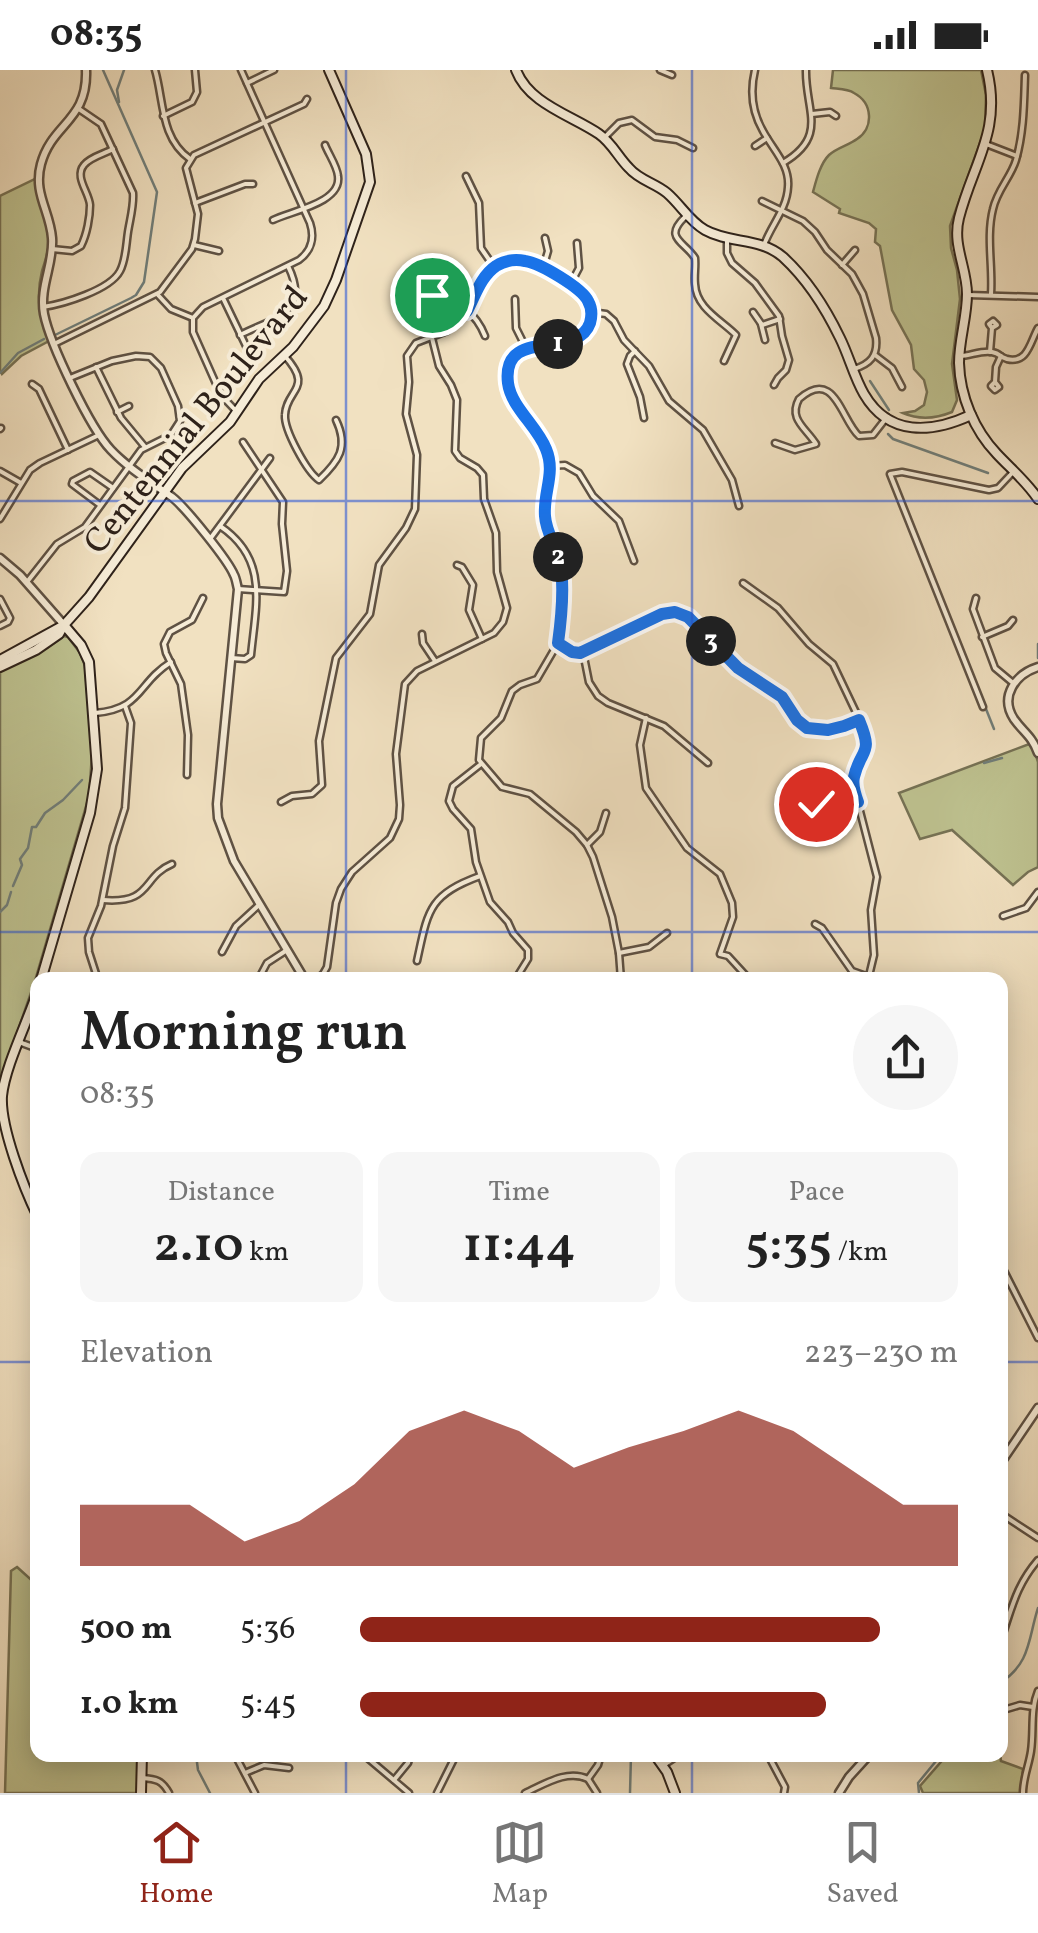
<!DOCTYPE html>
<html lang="en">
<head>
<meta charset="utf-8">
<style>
	body { margin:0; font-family:Vollkorn,serif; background:#f6f6f6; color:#222; height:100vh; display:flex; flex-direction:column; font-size:38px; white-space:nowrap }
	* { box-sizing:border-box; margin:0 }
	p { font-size:32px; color:#767676 }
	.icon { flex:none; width:55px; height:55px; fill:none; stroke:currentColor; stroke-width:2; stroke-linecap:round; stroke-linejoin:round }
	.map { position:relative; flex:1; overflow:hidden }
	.drawer { position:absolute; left:30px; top:902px; width:978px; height:790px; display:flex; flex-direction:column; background:#fff; border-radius:20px; box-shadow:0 5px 25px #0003 }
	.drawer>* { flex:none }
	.pin { position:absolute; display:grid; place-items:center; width:85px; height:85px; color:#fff; margin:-42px; border:5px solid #fff; border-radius:50%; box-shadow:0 2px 10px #0007 }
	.km { position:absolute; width:50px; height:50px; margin:-25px; border-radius:50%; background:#222; color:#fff; font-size:28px; line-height:50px; text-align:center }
	.round { display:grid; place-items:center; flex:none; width:105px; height:105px; border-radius:52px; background:#f6f6f6 }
	.overview { display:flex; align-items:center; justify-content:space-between; height:170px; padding:0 50px }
	h1 { font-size:55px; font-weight:600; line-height:75px }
	.metrics { display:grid; grid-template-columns:repeat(3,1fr); gap:15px; height:170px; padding:10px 50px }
	.metrics div { display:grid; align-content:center; border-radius:20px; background:#f6f6f6; text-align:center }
	.metrics b { font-size:50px; font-weight:600 }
	.metrics small { font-size:28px; font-weight:400 }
	.metrics p { font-size:28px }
	.chart { height:280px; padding:20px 50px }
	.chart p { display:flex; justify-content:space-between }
	.chart svg { width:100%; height:180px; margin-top:10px; fill:#8f2418; opacity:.7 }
	ul { padding:0 50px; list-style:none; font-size:32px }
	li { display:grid; grid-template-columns:160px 120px 1fr; align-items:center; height:75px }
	li i { height:25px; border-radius:12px; background:#8f2418 }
	.status { display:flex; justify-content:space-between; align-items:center; height:70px; padding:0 50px; background:#fff; direction:ltr }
	.status svg { height:28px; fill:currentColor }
	.tab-bar { display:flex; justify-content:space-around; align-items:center; height:140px; border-top:2px solid #e0e0e0; background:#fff; font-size:28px; color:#767676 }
	.tab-bar a { display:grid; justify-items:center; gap:5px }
	.tab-bar .current { color:#8f2418 }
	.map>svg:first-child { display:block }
	.green { fill:#bec290; stroke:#767255; stroke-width:2.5 }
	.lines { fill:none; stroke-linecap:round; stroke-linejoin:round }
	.stream { stroke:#707e7a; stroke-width:2.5 }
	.minor-casing { stroke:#5f5244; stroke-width:9 }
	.tertiary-casing { stroke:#5f5244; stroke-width:11 }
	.secondary-casing { stroke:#2e221a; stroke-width:12 }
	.minor { stroke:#f6ecd7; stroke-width:4 }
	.tertiary { stroke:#f6ecd7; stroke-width:6 }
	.secondary { stroke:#f6ecd7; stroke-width:8 }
	.route-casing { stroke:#fff; stroke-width:20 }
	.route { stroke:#1a73e8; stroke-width:12 }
	.grid { fill:none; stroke:#1d4ed8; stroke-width:2.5; stroke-opacity:0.55 }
	.labels { text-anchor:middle; stroke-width:8; stroke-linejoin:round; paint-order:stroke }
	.street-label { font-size:35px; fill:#2e221a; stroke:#f6ecd7 }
</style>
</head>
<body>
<div class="status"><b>08:35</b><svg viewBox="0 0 49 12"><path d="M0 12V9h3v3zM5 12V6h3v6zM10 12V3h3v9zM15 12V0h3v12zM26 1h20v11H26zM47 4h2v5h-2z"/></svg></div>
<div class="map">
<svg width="1038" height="1723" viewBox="0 0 1038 1723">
	<rect width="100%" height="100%" fill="#f1e1c1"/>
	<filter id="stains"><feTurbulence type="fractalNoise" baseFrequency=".002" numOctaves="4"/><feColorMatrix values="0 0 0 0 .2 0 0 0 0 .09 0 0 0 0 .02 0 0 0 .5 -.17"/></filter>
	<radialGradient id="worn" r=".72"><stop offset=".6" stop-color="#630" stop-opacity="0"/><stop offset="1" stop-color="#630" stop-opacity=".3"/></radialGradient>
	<g class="green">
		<path d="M833 0H981L986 25 985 59 950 156 951 178 957 200 960 229 952 294 957 330 952 342C935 349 919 350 903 343L915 341 924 335 927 322 924 310 914 299 911 275 892 240 880 176 875 172 876 159 869 153 839 143 840 139 813 122C816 111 820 94 829 85 836 78 849 75 857 69 874 58 873 33 854 23 848 19 838 19 831 18Z"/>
		<path d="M35 109C36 131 48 149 49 170 49 181 45 191 42 201 36 225 39 249 49 271L21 286 2 304 0 300V126Z"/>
		<polygon points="64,566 68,567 80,583 85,596 92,684 89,726 34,914 0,1012 0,601 47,578"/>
		<polygon points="1032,673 1038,692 1038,797 1028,802 1013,815 952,760 920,769 899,723"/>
		<polygon points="17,1497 37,1515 38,1685 143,1685 141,1723 5,1723 11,1501"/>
		<polygon points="1000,1684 1001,1691 1023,1699 1020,1723 923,1723 920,1716 947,1685"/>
	</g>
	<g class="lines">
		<g class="stream">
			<polyline points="119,32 117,20 124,0"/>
			<polyline points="55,265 131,228 136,225 144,212 157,122 103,0"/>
			<polyline points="0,303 18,283 44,269"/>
			<polyline points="870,311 889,340"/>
			<polyline points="888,364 893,369 988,403"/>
			<polyline points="1038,574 1038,588"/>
			<polyline points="974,609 994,659"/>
			<polyline points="984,693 1002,688"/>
			<polyline points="13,816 22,795 20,789 28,778 32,757 36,757 45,743 63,730 82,710"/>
			<polyline points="0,842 7,835 11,822"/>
			<path d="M1000 1613C1031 1593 1028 1569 1038 1538"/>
			<polyline points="196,1685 198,1700 210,1723"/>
			<polyline points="630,1723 631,1685"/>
			<polyline points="919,1723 918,1713 941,1685"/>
		</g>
		<defs>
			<g id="minor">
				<path d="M155 0C164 30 160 68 190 89"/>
				<polyline points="660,0 672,5"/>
				<path d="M755 0C750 21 752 42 763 61 773 80 790 95 788 117 787 139 771 155 764 175"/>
				<polyline points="247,13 274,0"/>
				<polyline points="812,44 830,42 836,46"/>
				<polyline points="163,46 192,32 197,22 195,0"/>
				<polyline points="604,68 619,53 632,50 655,67 677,70 693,78"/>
				<polyline points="986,74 1017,86"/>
				<polyline points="755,76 767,68"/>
				<path d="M783 93C829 66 805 40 806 0"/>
				<polyline points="466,106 479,133 481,178 494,197"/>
				<path d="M762 131 803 151 815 162 827 180 852 204 863 224 876 268C878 286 870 294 854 299"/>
				<polyline points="195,133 245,114 253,114"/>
				<path d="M685 147C663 168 684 171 695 188 696 197 694 205 695 214 696 238 721 250 736 265L724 291"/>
				<path d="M273 150C291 141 342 133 338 106 337 96 329 85 325 75"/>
				<polyline points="727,167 727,183 732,193 755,213 779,246 782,266 789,290 786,300 778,308 774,315"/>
				<polyline points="194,175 219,181"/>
				<path d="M52 179 72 181 81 176C87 164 90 147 90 135 89 122 74 107 84 95 90 87 104 84 113 79"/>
				<polyline points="842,195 855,180"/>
				<polyline points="543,198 548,181 545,168"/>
				<polyline points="570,215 579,198 577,173"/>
				<path d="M991 224C993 196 986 167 993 139 997 120 1011 107 1016 90 1024 62 1024 33 1025 5"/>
				<polyline points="158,225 171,239 193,248"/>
				<polyline points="968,225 1038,227"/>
				<polyline points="223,228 247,278"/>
				<polyline points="515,229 516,258 526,278"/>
				<path d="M415 232C420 230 427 226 432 225 454 222 478 247 485 266"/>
				<path d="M43 237C63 234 110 220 120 201 126 190 126 175 128 162 130 149 134 136 133 123L101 54 79 39"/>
				<polyline points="591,242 606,244 614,251 624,270 649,296 669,331 703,360 732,410 739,436"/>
				<polyline points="753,242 762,255 780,249"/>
				<polyline points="761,254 765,270"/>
				<path d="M240 265C276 247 311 243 288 196"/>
				<polyline points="54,274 160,222 192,179 195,169 198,144 186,98 194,85 304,34 307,29"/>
				<polyline points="635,281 630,286 627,294 640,327 644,348"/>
				<polyline points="990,282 992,258 997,255 993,251 989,254 992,258"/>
				<path d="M284 285C315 319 286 319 285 345 284 360 307 402 319 410 339 391 349 377 336 350"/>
				<polyline points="875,285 892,298 902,317"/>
				<path d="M960 286C970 286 981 280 992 282 1002 284 997 286 1007 289 1028 294 1030 272 1038 258"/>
				<polyline points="96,297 121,348 145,377"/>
				<polyline points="995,312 991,316 995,320 999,317 995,312 996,297 1001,286"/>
				<polyline points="32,314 39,319 68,380"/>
				<polyline points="117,342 129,336"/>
				<path d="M237 342 221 325 193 262V248L203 237 299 190C311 181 315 168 310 153L241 0"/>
				<polyline points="0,359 1,358"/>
				<path d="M775 373 795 380 816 374C806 358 788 349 799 329 835 297 841 350 859 366L873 365 887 347"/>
				<polyline points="551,396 565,395 579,403 593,426 619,451 634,491"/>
				<polyline points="0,401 21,413"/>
				<polyline points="100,435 72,414 73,411 90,402 113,418"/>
				<polyline points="0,449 30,400 40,393 99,365"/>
				<path d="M220 456C269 489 256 534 251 585L245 589 231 588"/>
				<polyline points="210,469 270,388"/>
				<polyline points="457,495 462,497 473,515 469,540 482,569"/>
				<polyline points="27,512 57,474 85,457 141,380 171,365 180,351 178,336 161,298 150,287 136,286 112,291 70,308"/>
				<polyline points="743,513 778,538 809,574 833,594 862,655 867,673 866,681 855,704 853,714 877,807 871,840 874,885 868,910"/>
				<polyline points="238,519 284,522 287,501 282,454 283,432 243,372"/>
				<polyline points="976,528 973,539 995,598 1013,613"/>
				<polyline points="0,529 10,548 8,552 0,556"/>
				<polyline points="422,564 423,573 435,591"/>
				<polyline points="982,567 1008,556 1013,550"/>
				<path d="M559 574 572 582 580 583 661 544C671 541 679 541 688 547L738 598 782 627 797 650 807 658 829 660 859 649"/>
				<polyline points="583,582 589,612 598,626 608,633 664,656 708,693"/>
				<polyline points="983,637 890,404 902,402 989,420 998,418 1014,401"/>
				<path d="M95 643C143 639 137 613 171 592"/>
				<polyline points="646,648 640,675 646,718 687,778 720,804 732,833 733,847 720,884 728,886 750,910"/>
				<polyline points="481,694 453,716 449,731 453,739 471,759 476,792 490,832 508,852 513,863 528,880 528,889 515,910"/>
				<polyline points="187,705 188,665 181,614 166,583 164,574 170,562 192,550 203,528"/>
				<path d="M812 730C824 742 843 737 857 732"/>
				<polyline points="281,732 292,726 312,724 322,715 319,671 336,588 370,544 379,495 406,458 415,439 417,385 406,344 409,312 407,286 416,273 447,261 467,241 489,202 499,194 512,190 533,193 570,215 584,225 591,242 588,258 579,268 570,272 526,278 513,290 508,307 512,326 544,373 551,396 545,446 561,499 558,568 558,573 537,609 520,615 512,621 501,648 481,668 479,690 502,717 530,724 576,762 587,775 593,787 612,847 619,883 621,910"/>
				<polyline points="587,775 600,762 606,743"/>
				<path d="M103 830C153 834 141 807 172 794"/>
				<polyline points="1003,846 1026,838 1038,822"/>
				<polyline points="815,854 822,858 852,901 877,910"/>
				<polyline points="222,882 236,856 260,834"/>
				<polyline points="619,883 649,877 667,863"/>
				<path d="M417 891C428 841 428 825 480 806"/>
				<polyline points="98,910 89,882 88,868 101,836 113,776 125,738 131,653 125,636"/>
				<polyline points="258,910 267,893 287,880"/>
				<polyline points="316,910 323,904 327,897 336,833 341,819 352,802 390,768 399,749 400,735 396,684 405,614 417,601 494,563 503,552 507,538 497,502 496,463 484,429 483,405 477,398 460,388 455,381 457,330 451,315 439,296 432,268"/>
				<polyline points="19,972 38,979"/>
				<polyline points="38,1017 35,1042 38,1060"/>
				<polyline points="1000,1193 1038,1268"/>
				<polyline points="1000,1443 1038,1468"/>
				<path d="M1000 1572C1012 1539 1015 1517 1038 1490"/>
				<polyline points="1000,1641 1020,1635 1033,1637"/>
				<polyline points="235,1685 255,1723"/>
				<polyline points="364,1685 409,1723"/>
				<polyline points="768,1685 785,1717 784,1723"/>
				<polyline points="245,1703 264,1695 289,1698"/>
				<path d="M142 1708C156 1709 162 1710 169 1723"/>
				<polyline points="588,1709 598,1695 601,1685"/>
				<polyline points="394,1710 408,1693 410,1686"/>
				<polyline points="437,1723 456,1685"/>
				<path d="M525 1723C545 1714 567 1699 588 1709L597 1723"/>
				<path d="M1023 1723C1023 1708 1029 1695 1031 1681 1034 1661 1030 1640 1038 1621"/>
			</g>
			<g id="tertiary">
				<path d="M86 0C88 51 52 53 41 94 33 123 50 141 52 168 54 194 39 217 44 244 50 274 90 358 111 380 129 399 151 412 172 427 185 437 228 490 234 505 236 508 237 516 238 519L217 734 218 748 234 791 305 910"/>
				<polyline points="0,488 20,505 64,555"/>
				<path d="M1038 597C1016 604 999 626 1014 649 1024 663 1032 666 1038 683"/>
				<polyline points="1000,1394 1038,1338"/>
				<polyline points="662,1695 677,1685"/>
				<polyline points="839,1723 849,1707 869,1685"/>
			</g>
			<g id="secondary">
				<path d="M516 0C529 34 571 45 599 64 612 73 618 87 629 98 639 110 655 113 667 123 681 135 689 151 705 160 730 174 760 167 783 187 807 209 826 239 840 268 849 286 854 307 864 324 889 367 932 363 971 345"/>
				<path d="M987 0C1002 61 973 93 959 148 952 175 967 198 967 224 967 247 959 270 959 293 960 326 974 360 997 384 1011 399 1026 411 1038 429"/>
				<polyline points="0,590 64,555"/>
				<polyline points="0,597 36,580 59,564 64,555 89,527 182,398 230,352 259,309 293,277 324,236 336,210 370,112 366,84 329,0"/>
				<polyline points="41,910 90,743 97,699 89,592 81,575 64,555"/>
				<path d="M38 920C28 951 5 996 2 1026 0 1057 24 1118 38 1147"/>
				<polyline points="655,1685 667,1702 675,1723"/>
				<polyline points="141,1723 142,1685"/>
			</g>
		</defs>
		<use href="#minor" class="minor-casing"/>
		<use href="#tertiary" class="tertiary-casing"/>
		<use href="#secondary" class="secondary-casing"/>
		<use href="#minor" class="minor"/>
		<use href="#tertiary" class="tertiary"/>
		<use href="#secondary" class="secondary"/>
	</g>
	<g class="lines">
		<defs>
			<path id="route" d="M432 225 446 227 467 241C475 226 481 206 496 196 504 191 515 189 525 191 540 193 582 218 588 231 592 238 592 246 590 253 577 291 501 255 508 313 511 337 537 356 546 379 556 403 543 422 545 446 546 462 555 474 559 489 565 511 561 551 558 573L572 582 580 583 662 544 675 542 688 547 738 598 782 627 797 650 807 658 828 660 844 656 859 650C874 686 861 677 854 707 852 715 855 724 858 732L838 737 816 734"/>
		</defs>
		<use href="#route" class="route-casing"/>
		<use href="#route" class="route"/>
	</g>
	<path class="grid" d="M346 0V910M692 0V910M0 431H1038M0 862H1038M0 1292H38M1000 1292H1038M346 1685V1723M692 1685V1723"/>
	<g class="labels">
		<g class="street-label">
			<text transform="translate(195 349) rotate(-51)" y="12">Centennial Boulevard</text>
		</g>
	</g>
	<rect width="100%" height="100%" filter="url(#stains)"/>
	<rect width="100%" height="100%" fill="url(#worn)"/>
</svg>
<div class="pin" style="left:432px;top:225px;background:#1e9e55"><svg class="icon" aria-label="arrive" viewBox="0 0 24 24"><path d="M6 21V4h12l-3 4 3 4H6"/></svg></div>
<div class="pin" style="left:816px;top:734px;background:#d93025"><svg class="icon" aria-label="check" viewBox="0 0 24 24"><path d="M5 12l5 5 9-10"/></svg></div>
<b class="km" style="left:558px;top:274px">1</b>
<b class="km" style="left:558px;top:487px">2</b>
<b class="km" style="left:711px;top:571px">3</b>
<section class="drawer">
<div class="overview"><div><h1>Morning run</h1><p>08:35</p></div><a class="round"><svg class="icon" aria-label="share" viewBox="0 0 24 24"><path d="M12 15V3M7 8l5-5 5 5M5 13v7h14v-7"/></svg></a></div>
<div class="metrics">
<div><p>Distance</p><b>2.10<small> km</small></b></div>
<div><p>Time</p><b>11:44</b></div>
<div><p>Pace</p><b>5:35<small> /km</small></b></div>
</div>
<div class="chart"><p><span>Elevation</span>223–230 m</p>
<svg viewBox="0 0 160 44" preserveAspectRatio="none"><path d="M0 44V29L10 29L20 29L30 38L40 33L50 24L60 11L70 6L80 11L90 20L100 15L110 11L120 6L130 11L140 20L150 29L160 29V44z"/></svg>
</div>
<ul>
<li><b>500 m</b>5:36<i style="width:87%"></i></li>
<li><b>1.0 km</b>5:45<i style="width:78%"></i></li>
</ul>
</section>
</div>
<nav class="tab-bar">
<a class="current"><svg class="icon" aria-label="home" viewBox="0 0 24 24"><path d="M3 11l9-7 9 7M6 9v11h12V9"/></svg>Home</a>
<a><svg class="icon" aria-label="map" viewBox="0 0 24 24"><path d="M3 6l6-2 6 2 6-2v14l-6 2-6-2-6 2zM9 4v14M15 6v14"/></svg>Map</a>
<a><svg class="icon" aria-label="saved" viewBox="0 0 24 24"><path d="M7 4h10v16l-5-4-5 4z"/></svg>Saved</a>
</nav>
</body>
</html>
